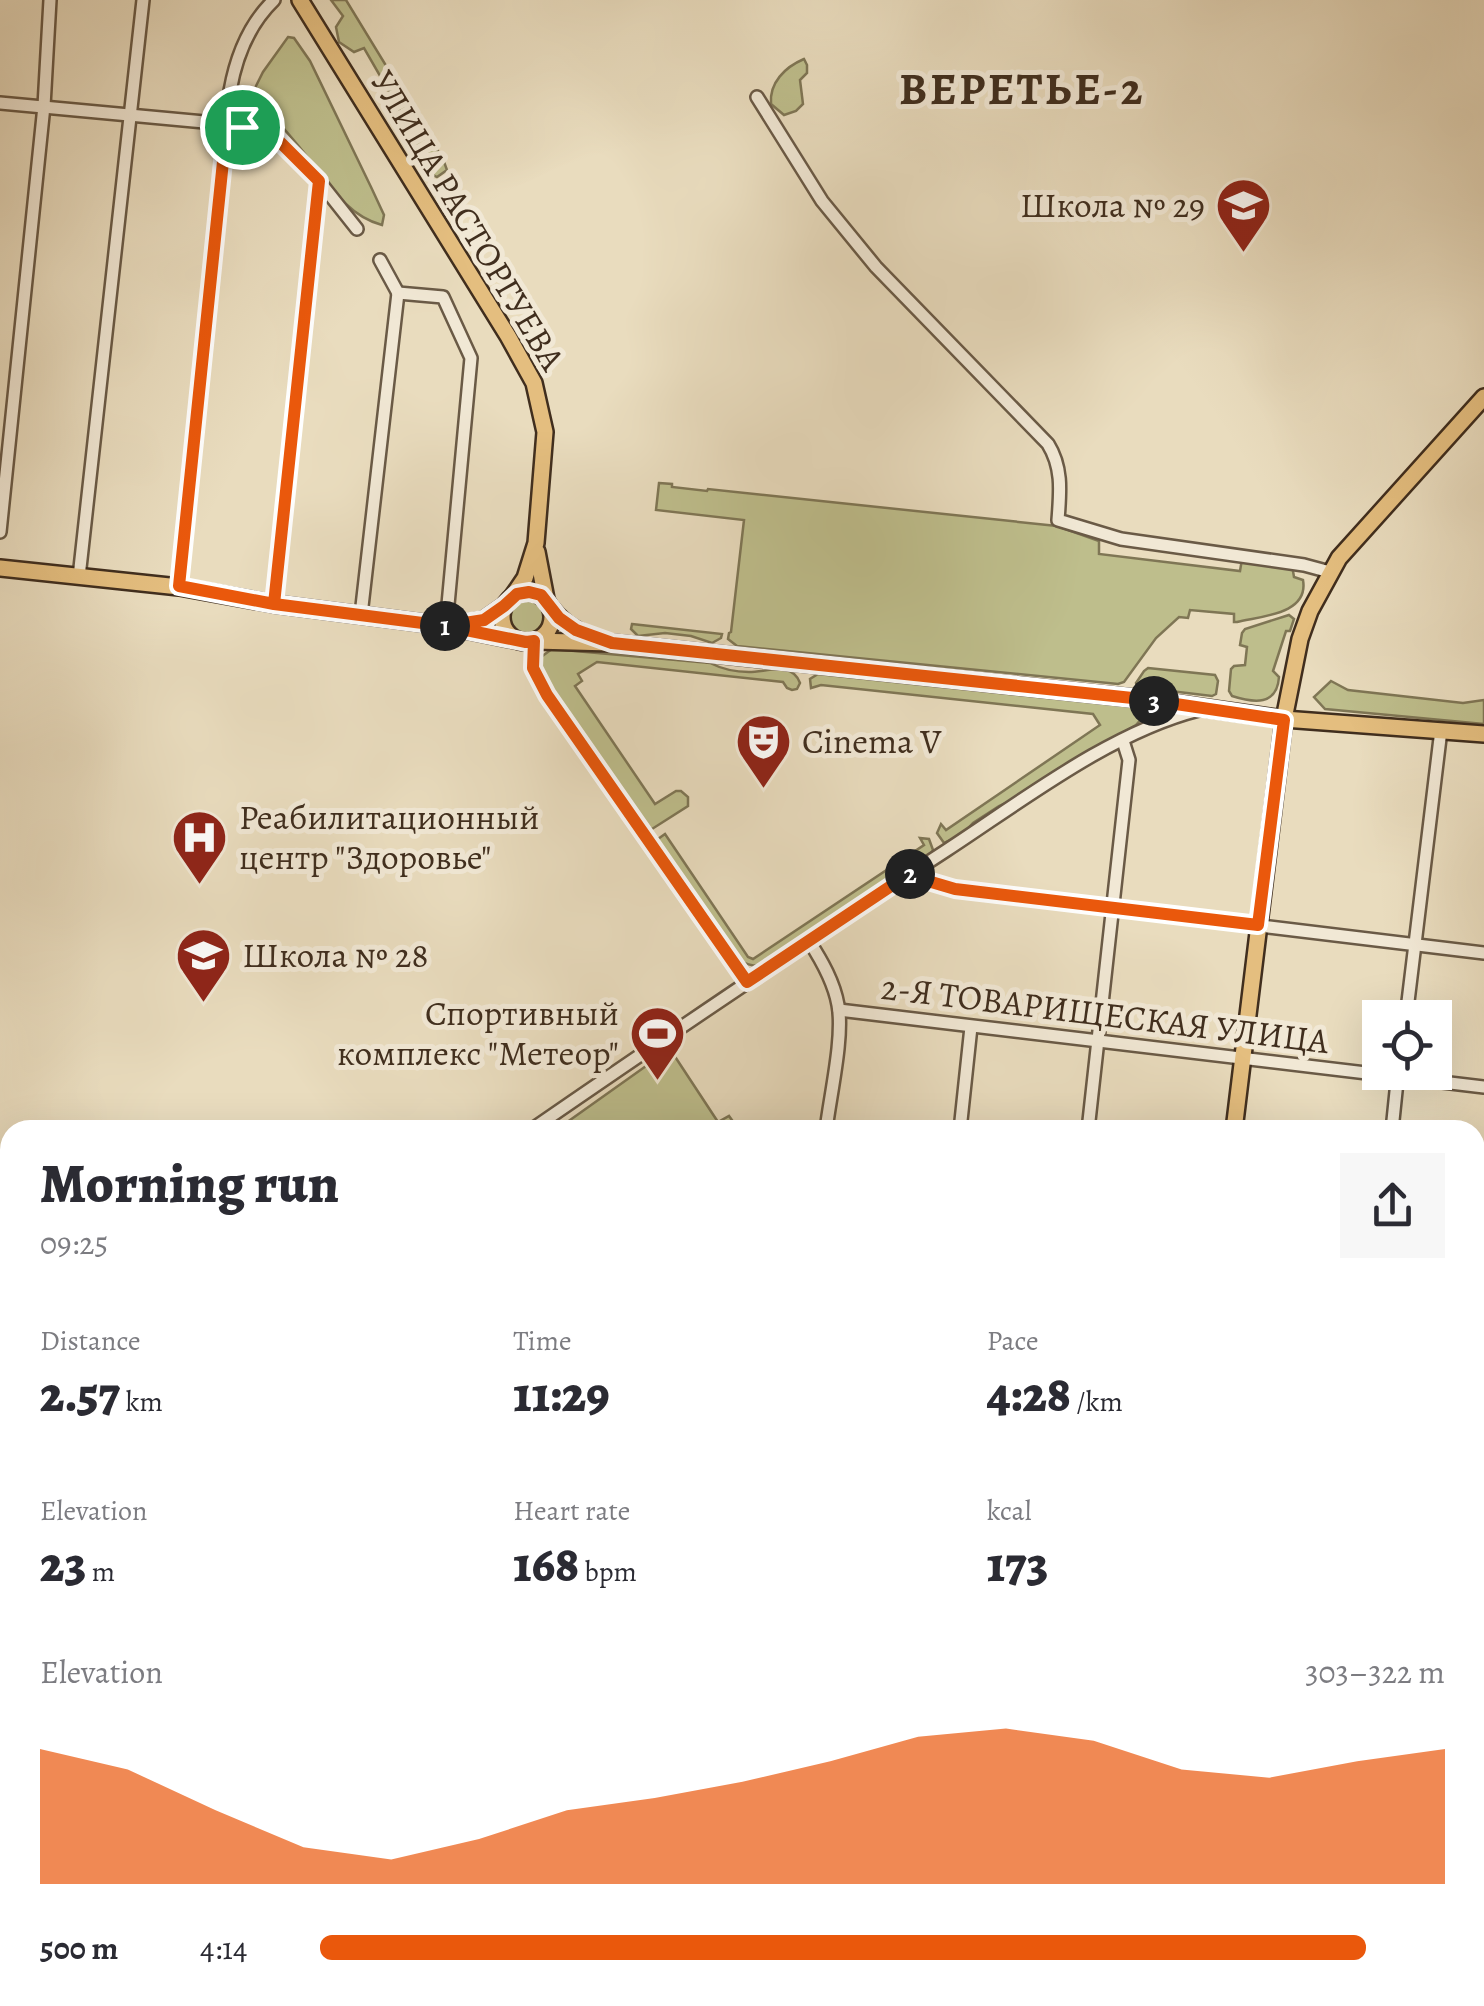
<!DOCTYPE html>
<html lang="en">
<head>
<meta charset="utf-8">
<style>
	body { margin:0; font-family:Alegreya,serif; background:#f7f7f7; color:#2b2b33; height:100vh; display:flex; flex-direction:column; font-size:38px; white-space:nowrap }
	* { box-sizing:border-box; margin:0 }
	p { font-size:32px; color:#7c7c81 }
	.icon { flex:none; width:55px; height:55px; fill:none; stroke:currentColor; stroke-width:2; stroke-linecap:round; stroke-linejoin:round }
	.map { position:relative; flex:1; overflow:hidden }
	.details { position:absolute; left:0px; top:1120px; width:1485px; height:888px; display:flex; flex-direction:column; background:#fff; border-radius:30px 30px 0 0; box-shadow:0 10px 40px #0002 }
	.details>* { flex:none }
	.buttons { position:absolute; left:1362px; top:1000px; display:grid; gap:20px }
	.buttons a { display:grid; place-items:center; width:90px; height:90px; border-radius:0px; background:#fff; box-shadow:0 10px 40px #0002; font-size:50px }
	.pin { position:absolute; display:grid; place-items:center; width:85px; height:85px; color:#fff; margin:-42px; border:5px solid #fff; border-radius:50%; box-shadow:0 2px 10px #0007 }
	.km { position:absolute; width:50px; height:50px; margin:-25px; border-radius:50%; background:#222; color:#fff; font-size:28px; line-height:50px; text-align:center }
	.round { display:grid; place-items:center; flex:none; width:105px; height:105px; border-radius:0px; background:#f7f7f7 }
	.overview { display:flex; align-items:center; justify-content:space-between; height:170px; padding:0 40px }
	h1 { font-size:55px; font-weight:800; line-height:75px }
	.metrics { display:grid; grid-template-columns:repeat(3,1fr); gap:15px; height:170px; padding:10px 40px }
	.metrics div { display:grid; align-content:center }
	.metrics b { font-size:50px; font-weight:800 }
	.metrics small { font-size:28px; font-weight:400 }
	.metrics p { font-size:28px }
	.chart { height:280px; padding:20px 40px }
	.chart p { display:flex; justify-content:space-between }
	.chart svg { width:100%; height:180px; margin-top:10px; fill:#ea580c; opacity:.7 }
	ul { padding:0 40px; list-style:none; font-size:32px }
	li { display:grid; grid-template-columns:160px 120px 1fr; align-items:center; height:75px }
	li i { height:25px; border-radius:12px; background:#ea580c }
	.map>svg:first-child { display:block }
	.green { fill:#bebe8c; stroke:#7f7655; stroke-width:2.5 }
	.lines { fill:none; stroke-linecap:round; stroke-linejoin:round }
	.minor-casing { stroke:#6a5a46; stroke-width:16 }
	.major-casing { stroke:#402e1e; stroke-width:20 }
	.minor { stroke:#f1e8d5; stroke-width:11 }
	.major { stroke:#e4be7f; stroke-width:15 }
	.route-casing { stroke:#fff; stroke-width:20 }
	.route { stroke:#ea580c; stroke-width:12 }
	.labels { text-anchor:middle; stroke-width:10; stroke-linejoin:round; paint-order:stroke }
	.poi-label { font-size:35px; fill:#402e1e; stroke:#f1e8d5; text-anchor:start }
	.street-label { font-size:35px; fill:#402e1e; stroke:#f1e8d5 }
	.district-label { font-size:45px; font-weight:bold; letter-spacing:2.5px; fill:#402e1e; stroke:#f1e8d5 }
</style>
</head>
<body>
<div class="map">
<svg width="1484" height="2006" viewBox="0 0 1484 2006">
	<rect width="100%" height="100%" fill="#e9dcbe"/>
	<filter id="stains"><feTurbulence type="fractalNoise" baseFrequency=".002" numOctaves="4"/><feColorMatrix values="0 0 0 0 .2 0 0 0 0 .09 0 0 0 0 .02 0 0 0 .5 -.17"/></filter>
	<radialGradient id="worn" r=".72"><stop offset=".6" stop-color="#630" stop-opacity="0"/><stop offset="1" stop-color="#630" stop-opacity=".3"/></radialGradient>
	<g class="green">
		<polygon points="331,0 346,0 443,159 447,170 437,177 425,171 410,144 405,119 364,48 354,52 339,42 336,27 343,16"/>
		<path d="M288 37 294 38 310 61 371 187 384 215 382 225C344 215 325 178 301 149 286 131 270 111 250 98L263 72Z"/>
		<path d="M804 59 807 65V73L800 80 803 104 796 111 784 115 771 104C769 83 785 67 804 59Z"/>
		<path d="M659 483 672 484V487L707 491 708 489 1057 526 1099 541V554L1240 571 1242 559 1290 567 1293 571 1294 577 1303 580C1309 614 1262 616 1237 622H1234V614L1190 610 1188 618 1179 617 1156 638 1124 682 1118 684 737 646 728 639 729 633 731 632 744 520 656 510Z"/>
		<circle cx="527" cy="617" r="22"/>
		<path d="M1289 615 1294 619 1290 631H1286L1273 671 1279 677C1277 706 1254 703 1232 696L1229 691 1231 669 1234 666 1245 665 1247 647 1240 645 1242 633 1245 629Z"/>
		<polygon points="632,624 722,634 721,638 712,643 691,636 665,633 638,636 631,629"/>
		<path d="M552 649 710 663C722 669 735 672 749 672 767 672 792 661 800 683L797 689 792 690 787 688 783 682 597 662 578 674 582 681 575 686 655 804 676 791H681L688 797V806L652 829 648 828 540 672 541 657Z"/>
		<polygon points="1148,668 1215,675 1218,681 1216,694 1212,696 1137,687 1136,683 1144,671"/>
		<polygon points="818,674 1134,707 1141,710 1143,717 1136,725 1076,759 1023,795 999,806 973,823 962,835 944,843 937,833 941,824 946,830 1100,725 1093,714 821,685 811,688 810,679"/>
		<polygon points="1331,681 1348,690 1463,703 1484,700 1484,724 1325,709 1314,697"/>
		<path d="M665 834 748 957 753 959 924 845 920 838 929 839 933 850 931 854 769 962C756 968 748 966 736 958L657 844 658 839Z"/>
		<polygon points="670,1049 718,1122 729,1116 739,1130 556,1130"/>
		<polygon points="0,1413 10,1414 10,1481 0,1479"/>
	</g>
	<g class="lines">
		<defs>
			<g id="minor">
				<path d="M757 97 822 201 876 267 1048 444C1063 468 1060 493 1058 520L1121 539 1304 565 1330 572"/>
				<polyline points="0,103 215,123 227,123 276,138 319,181 357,229"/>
				<polyline points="380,260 398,293"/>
				<polyline points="398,293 443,297 471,358 446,626"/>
				<polyline points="0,532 44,106 50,0"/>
				<polyline points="79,577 143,0"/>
				<path d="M179 587 230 91C236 57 248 25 274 0"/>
				<polyline points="274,604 319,181"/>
				<polyline points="361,615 398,293"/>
				<polyline points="535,641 533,668 547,695 747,982"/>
				<polyline points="915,870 928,881 955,889 1484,953"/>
				<path d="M809 941C822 961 834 982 838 1005 844 1037 830 1096 826 1130"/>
				<polyline points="839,1010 1484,1087"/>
				<polyline points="1406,1018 1441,730"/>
				<path d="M531 1130C669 1035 807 941 947 850 1022 801 1111 732 1199 710"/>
				<polyline points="960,1130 971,1027"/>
				<polyline points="1088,1130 1129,760 1123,741"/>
				<polyline points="1392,1130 1398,1072"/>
				<polyline points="0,1363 10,1364"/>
				<polyline points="1475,1374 1484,1375"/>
				<polyline points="1476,1561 1484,1490"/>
				<polyline points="1475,1681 1484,1682"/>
				<polyline points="1475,1993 1484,1994"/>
				<polyline points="334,2006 335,1998"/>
				<polyline points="599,2006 600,1998"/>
				<polyline points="727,2006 728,1998"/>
				<polyline points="854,2006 855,1998"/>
				<polyline points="982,2006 983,1998"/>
				<polyline points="1135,2006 1136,1998"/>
				<polyline points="1291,2006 1292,1998"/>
				<polyline points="1393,2006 1395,1998"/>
			</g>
			<g id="major">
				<polyline points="300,0 508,336 534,383 545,432 536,543 525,578 512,597"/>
				<polyline points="537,552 546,599"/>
				<polyline points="0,568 179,587 274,604 446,626 520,641"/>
				<circle cx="527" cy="617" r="25"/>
				<path d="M552 609C565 625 579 633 598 639"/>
				<polyline points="455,625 484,620 504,606"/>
				<polyline points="535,641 611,643 1143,699 1284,719 1484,734"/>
				<polyline points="1234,1130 1284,719 1300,639 1310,611 1339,558 1484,397"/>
				<polyline points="0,1511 10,1512"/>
			</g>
		</defs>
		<use href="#minor" class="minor-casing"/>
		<use href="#major" class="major-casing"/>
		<use href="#minor" class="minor"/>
		<use href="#major" class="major"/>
	</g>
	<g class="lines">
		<defs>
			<polyline id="route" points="242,127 276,138 319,181 274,604 446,626 526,642 534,641 533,668 547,695 747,982 915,870 928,881 955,889 1258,925 1284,720 1142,699 612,643 576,630 559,618 541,595 529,592 517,594 504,606 484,620 446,626 274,604 179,586 227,123 242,127"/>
		</defs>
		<use href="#route" class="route-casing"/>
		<use href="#route" class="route"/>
	</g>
	<defs>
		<symbol id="school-pin" viewBox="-11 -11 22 30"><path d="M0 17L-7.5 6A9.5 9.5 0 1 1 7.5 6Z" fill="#8f2418" stroke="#f1e8d5"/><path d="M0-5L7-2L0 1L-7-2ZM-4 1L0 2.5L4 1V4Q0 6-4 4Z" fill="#fff"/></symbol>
		<symbol id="theatre-pin" viewBox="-11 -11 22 30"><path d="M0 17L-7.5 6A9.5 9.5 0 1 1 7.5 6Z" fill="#8f2418" stroke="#f1e8d5"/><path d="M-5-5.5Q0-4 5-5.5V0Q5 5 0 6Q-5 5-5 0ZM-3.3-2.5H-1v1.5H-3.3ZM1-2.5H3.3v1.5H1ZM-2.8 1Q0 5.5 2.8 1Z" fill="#fff"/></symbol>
		<symbol id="hospital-pin" viewBox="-11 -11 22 30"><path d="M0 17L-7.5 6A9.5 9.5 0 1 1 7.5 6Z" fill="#8f2418" stroke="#f1e8d5"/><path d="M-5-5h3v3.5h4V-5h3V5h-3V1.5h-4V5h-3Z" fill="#fff"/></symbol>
		<symbol id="stadium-pin" viewBox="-11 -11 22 30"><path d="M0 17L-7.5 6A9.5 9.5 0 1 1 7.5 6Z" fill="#8f2418" stroke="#f1e8d5"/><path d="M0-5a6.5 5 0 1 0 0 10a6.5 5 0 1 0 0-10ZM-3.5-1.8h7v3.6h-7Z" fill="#fff"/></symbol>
	</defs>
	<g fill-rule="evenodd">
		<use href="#school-pin" x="1212" y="174" width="63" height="86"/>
		<use href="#theatre-pin" x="732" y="710" width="63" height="86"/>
		<use href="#hospital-pin" x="168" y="806" width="63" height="86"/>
		<use href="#school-pin" x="172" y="924" width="63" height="86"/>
		<use href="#stadium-pin" x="626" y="1002" width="63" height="86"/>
	</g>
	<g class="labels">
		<g class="poi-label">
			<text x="1205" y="217" text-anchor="end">Школа № 29</text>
			<text x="802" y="753">Cinema V</text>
			<text x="239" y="829">Реабилитационный<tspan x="239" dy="40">центр "Здоровье"</tspan></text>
			<text x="242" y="967">Школа № 28</text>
			<text x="619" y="1025" text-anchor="end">Спортивный<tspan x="619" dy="40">комплекс "Метеор"</tspan></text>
		</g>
		<g class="street-label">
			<text transform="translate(468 220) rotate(59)" y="12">УЛИЦА РАСТОРГУЕВА</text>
			<text transform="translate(1105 1014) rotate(7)" y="12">2-Я ТОВАРИЩЕСКАЯ УЛИЦА</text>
		</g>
		<g class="district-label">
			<text x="1022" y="104">ВЕРЕТЬЕ-2</text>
		</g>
	</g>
	<rect width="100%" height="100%" filter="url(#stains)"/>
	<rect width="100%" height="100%" fill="url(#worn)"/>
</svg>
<div class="buttons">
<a><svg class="icon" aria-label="locate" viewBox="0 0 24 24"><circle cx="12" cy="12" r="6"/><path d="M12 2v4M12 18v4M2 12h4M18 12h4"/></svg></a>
</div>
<div class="pin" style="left:242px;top:127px;background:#1e9e55"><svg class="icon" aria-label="arrive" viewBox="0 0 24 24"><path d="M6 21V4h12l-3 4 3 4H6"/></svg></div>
<b class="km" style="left:445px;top:626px">1</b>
<b class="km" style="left:910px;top:874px">2</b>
<b class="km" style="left:1154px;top:701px">3</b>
<section class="details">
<div class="overview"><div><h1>Morning run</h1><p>09:25</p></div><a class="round"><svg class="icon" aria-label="share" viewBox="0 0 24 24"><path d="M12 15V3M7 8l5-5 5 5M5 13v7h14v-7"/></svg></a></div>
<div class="metrics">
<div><p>Distance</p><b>2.57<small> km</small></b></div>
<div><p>Time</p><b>11:29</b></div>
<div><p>Pace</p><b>4:28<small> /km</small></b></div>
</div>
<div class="metrics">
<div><p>Elevation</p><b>23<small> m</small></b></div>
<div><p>Heart rate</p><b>168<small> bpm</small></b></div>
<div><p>kcal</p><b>173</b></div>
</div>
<div class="chart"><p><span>Elevation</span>303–322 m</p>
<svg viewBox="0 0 160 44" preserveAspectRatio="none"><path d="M0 44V11L10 16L20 26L30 35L40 38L50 33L60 26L70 23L80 19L90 14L100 8L110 6L120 9L130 16L140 18L150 14L160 11V44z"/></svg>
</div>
<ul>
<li><b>500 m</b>4:14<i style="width:93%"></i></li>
</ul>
</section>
</div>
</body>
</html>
